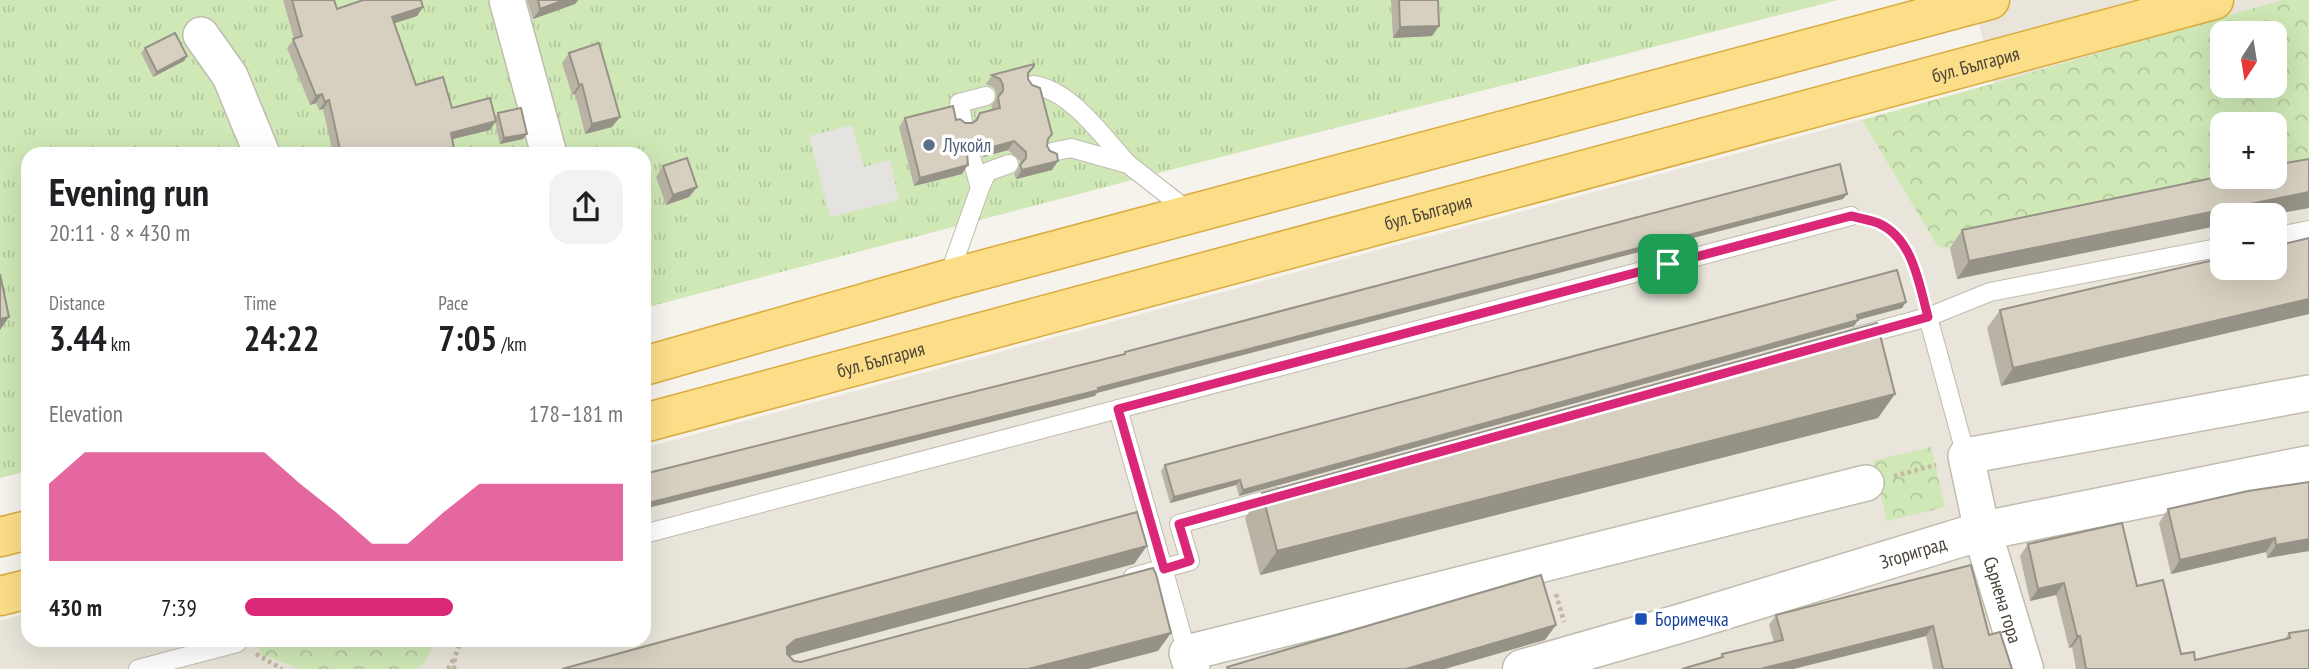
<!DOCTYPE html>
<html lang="en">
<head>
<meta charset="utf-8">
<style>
	body { margin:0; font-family:"PT Sans Narrow",sans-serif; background:#f2f2f2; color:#202124; height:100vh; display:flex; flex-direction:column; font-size:26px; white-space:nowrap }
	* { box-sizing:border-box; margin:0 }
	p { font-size:23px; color:#757577 }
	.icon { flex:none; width:38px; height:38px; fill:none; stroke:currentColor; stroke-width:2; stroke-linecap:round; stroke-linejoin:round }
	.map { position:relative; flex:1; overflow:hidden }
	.side { position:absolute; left:21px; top:147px; width:630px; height:500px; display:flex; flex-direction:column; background:#fff; border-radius:21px; box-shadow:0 7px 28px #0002 }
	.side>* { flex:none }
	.needle { width:46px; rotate:192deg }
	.controls { position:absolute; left:2210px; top:21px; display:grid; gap:14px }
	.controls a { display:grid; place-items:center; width:77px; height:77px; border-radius:14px; background:#fff; box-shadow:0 7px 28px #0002; font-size:35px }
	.pin { position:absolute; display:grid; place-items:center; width:60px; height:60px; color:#fff; margin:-30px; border-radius:14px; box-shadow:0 4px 10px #0006 }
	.round { display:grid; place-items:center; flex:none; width:74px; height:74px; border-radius:21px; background:#f2f2f2 }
	.head { display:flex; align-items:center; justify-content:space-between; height:119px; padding:0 28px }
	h1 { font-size:38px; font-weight:700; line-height:52px }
	.metrics { display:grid; grid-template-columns:repeat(3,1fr); gap:10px; height:119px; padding:7px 28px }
	.metrics div { display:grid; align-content:center }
	.metrics b { font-size:35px; font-weight:700 }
	.metrics small { font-size:19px; font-weight:400 }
	.metrics p { font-size:19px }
	.chart { height:196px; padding:14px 28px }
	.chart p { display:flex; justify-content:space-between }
	.chart svg { width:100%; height:126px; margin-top:7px; fill:#db2777; opacity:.7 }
	ul { padding:0 28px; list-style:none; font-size:23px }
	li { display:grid; grid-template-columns:112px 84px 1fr; align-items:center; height:52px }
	li i { height:18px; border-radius:9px; background:#db2777 }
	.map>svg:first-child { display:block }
	.residential { fill:#e9e5da; fill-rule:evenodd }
	.grass { fill:url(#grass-tufts) }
	.forest { fill:url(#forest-crowns); fill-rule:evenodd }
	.parking { fill:#e4e3e0 }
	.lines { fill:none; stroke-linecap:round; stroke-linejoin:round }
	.service-casing { stroke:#c1bcae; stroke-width:20 }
	.minor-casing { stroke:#c1bcae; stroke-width:38 }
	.tertiary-casing { stroke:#c1bcae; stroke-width:41 }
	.trunk-casing { stroke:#dbab40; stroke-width:41 }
	.path { stroke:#c3b8a0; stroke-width:4.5; stroke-dasharray:3.5 3.5; stroke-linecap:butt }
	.service { stroke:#fff; stroke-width:18 }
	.minor { stroke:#fff; stroke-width:35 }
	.tertiary { stroke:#fff; stroke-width:38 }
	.trunk { stroke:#fcde88; stroke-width:38 }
	.wall { fill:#b9b3a6 }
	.shaded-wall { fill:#969287 }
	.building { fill:#d7d0c1; stroke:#969287; stroke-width:2 }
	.route-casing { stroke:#fff; stroke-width:14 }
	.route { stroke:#db2777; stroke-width:9 }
	.service-dot { fill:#5c6f8a; stroke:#fff; stroke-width:2.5 }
	.transit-dot { fill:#1a4fb4; stroke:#fff; stroke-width:2.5 }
	.labels { text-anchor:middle; stroke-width:7; stroke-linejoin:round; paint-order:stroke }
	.street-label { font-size:19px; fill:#4a4439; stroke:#fff }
	.service-label { font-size:19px; fill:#4e5e75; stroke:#fff; text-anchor:start }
	.transit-label { font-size:19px; fill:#164399; stroke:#fff; text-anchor:start }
</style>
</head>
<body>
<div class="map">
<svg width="2309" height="669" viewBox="0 0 2309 669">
	<defs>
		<pattern id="grass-tufts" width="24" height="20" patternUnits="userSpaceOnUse" patternTransform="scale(1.75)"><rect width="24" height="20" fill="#cfe8b6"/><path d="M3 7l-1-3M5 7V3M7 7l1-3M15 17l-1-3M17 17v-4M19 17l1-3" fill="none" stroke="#b3c89d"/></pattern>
		<pattern id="forest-crowns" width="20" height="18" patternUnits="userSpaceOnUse" patternTransform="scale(1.75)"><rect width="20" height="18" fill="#cfe8b6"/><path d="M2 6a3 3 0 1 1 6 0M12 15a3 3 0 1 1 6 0" fill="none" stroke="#b3c89d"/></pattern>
	</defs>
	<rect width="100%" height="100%" fill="#f5f3ec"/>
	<path class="residential" d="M1973 0H2309V669H0V621L28 613V640H644V448L1994 84ZM2222 33H2275V86H2222ZM2222 124H2275V177H2222ZM2222 215H2275V268H2222Z"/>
	<polygon class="grass" points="0,0 1838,0 1170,170 644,308 644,154 28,154 28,471 0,478"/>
	<g class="forest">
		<path d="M2282 0H2309V175L1950 248 1938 247 1862 120 1995 83ZM2222 33H2275V86H2222ZM2222 124H2275V177H2222Z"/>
		<polygon points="1931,447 1945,507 1887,521 1873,461"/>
		<polygon points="256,641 256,640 435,641 425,662 416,669 300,669 261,654"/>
	</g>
	<polygon class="parking" points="852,125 864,167 890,160 899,200 830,217 809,136"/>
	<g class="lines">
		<defs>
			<g id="service">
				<path d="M1033 85C1071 90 1103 137 1128 164"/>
				<polyline points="963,121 959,103 986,96"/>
				<polyline points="1052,152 1071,148 1128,164 1192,214"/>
				<polyline points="972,160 980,188"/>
				<polyline points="2275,237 2309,230"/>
				<polyline points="948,278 980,188 987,172 1009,164"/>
				<polyline points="1928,317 1966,456"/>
				<polyline points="1858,336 1928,317 1990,292 2222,247"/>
				<polyline points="1118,409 1187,653"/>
				<polyline points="644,534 1851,216"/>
				<polyline points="1133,577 1190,561 1179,524 1277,497"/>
				<polyline points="138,669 237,643"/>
			</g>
			<g id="minor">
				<polyline points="507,0 549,154"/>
				<polyline points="201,35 230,76 262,154"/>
				<polyline points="1982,531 1966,456 2309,393"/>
				<polyline points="1192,669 1187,653 1866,483"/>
			</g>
			<g id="tertiary">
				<path id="s1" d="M1982 531 2024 669"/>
				<path id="s2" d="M1522 669 1682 623 1982 531 2309 465"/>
			</g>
			<g id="trunk">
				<polyline points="644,366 948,279 1990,0"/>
				<path id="s3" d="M644 423 2214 0"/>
				<polyline points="0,537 28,530"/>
				<polyline points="0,596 28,589"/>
			</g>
		</defs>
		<use href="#service" class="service-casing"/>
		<use href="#minor" class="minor-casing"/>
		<use href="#tertiary" class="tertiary-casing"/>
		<use href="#trunk" class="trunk-casing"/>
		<g class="path">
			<path d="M1872 222C1905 231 1913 266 1922 295"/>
			<polyline points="1894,476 1936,465"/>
			<polyline points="1556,594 1564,622"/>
			<polyline points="256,654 282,669"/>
			<polyline points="448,669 454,658"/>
			<polyline points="454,669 455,657 461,640"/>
		</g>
		<use href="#service" class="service"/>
		<use href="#minor" class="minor"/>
		<use href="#tertiary" class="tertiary"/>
		<use href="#trunk" class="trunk"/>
	</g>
	<g class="wall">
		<polygon points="283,0 334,0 337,9 423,7 417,16 394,23 416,85 452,108 495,117 498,113 523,139 500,144 495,122 490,130 453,139 455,154 333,154 323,109 319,110 316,103 310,105 287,48 294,39"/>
		<polygon points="527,0 578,0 575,4 533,19"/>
		<polygon points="1391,0 1438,0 1439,26 1432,36 1393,38"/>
		<polygon points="145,48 187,56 184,61 153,77 141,53"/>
		<polygon points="569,53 612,127 585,134 575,94 572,95 562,63"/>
		<polygon points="1034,66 1028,75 1028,79 1047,140 1047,146 1052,170 1016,179 1014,174 1020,166 1020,161 1008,150 983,157 979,151 970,149 968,150 962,174 914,186 899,127 905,118 956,120 965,123 972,123 980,113 993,110 991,106 997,98 997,94 994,88 986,84 992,75"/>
		<polygon points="663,166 697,187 689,197 666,205 656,177"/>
		<polygon points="2309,208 2269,215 2222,215 1957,279 1950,248 1962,230"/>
		<polygon points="2222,258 2001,386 1987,328 2000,310"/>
		<polygon points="1906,302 1902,308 1858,320 1854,326 1239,496 1236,485 1170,503 1161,471 1165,465"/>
		<polygon points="1878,418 1260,575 1245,518 1262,493"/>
		<polygon points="2248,491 2309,551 2267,558 2266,552 2171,574 2159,523 2168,509"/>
		<polygon points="2028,544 2137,586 2181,654 2195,660 2284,640 2289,633 2309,669 2076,669 2072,647 2069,648 2056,595 2030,601 2020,556"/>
		<polygon points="1971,565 1989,635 2012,669 1933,669 1926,636 1793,669 1682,669 1720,658 1722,654 1774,642 1769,625 1776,615"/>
	</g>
	<g class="shaded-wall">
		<polygon points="564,0 578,0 575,4 533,19 540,9"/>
		<polygon points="423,7 417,16 386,26 392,17"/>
		<polygon points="1439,26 1432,36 1393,38 1400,27"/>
		<polygon points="187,56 184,61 153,77 157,72"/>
		<polygon points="582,84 575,94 572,95 579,85"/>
		<polygon points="322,94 316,103 310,105 316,96"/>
		<polygon points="329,100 323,109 319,110 325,102"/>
		<polygon points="620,117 612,127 585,134 592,124"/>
		<polygon points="496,121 490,130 445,141 451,133"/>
		<polygon points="527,134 523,139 500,144 504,138"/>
		<polygon points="976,140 985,143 979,151 970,149 963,153 969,144"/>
		<polygon points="1014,141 1008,150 983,157 989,148"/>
		<polygon points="1058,161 1052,170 1016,179 1022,170"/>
		<polygon points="968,165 962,174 914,186 920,178"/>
		<polygon points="697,187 689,197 666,205 673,195"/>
		<polygon points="2309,192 2309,208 2269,215 2222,215 2222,225 1957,279 1969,261"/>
		<polygon points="1847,194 1843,199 1097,393 1095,396 644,509 644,504 1098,388"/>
		<polygon points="2309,299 2309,314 2001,386 2013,368"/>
		<polygon points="1906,302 1902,308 1853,321 1857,315"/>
		<polygon points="9,317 0,330 0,319"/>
		<polygon points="1858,320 1854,326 1239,496 1243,490"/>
		<polygon points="1895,394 1878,418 1260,575 1277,551"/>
		<polygon points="1240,480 1236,485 1170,503 1174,497"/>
		<polygon points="2275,538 2266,552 2171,574 2180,560"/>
		<polygon points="2309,539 2309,551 2267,558 2276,545"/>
		<polygon points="1147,546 1134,564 782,658 787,647 795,640"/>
		<polygon points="2064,583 2056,595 2030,601 2038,589"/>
		<polygon points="1556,625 1545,640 1445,669 1406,669"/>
		<polygon points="1933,626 1926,636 1793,669 1763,669 1764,668"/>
		<polygon points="1171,633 1158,651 1088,669 1028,669"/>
		<polygon points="2077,636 2080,636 2072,647 2069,648"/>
	</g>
	<g class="building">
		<polygon points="292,0 334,0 337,9 363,0 421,0 423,7 392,17 416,85 443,77 452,108 490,98 496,121 451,133 455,154 341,154 329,100 325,102 322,94 316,96 293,39 302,36"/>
		<polygon points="538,0 564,0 540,9"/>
		<polygon points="1399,0 1438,0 1439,26 1400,27"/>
		<polygon points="175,33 187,56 157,72 145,48"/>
		<polygon points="599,43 620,117 592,124 582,84 579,85 569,53"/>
		<polygon points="1034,64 1034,66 1028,73 1028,79 1032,85 1040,88 1052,134 1048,139 1047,146 1050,151 1057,154 1058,161 1022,170 1020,165 1026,158 1026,152 1014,141 989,148 985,143 976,140 969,144 967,153 968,165 920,178 905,118 953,106 956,120 960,119 965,123 972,123 977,120 980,113 1000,108 998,97 1003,91 1003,85 1000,79 992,75"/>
		<polygon points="521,108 527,134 504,138 498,113"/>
		<polygon points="687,158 697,187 673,195 663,166"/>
		<polygon points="2309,159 2309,192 1969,261 1962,230 2222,176 2275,177 2275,165"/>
		<polygon points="1840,164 1847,194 1098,388 1099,390 644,504 644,474 1125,354 1125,352"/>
		<polygon points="2309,238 2309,299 2013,368 2000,310 2222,258 2222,268 2275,268 2275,246"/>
		<polygon points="1897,270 1906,302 1857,315 1858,320 1243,490 1240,480 1174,497 1165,465"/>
		<polygon points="0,274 9,317 0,319"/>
		<polygon points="1877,323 1895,394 1277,551 1262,493"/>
		<polygon points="2309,482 2309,539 2276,545 2275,538 2180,560 2168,509 2248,491"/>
		<polygon points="1137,512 1147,546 795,640 787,647 787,654 794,661 801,662 1153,568 1156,574 1171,633 1028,669 562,669"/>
		<polygon points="2122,523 2137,586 2163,580 2181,654 2194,652 2195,660 2290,638 2289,633 2309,630 2309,669 2086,669 2080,636 2077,636 2064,583 2038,589 2028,544"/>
		<polygon points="1971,565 1989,635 2000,632 2012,669 1943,669 1933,626 1764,668 1765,669 1682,669 1723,657 1722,654 1783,640 1776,615"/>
		<polygon points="1541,575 1556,625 1406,669 1228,669 1227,667"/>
	</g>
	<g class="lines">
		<defs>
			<path id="route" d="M1851 216C1860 218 1869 220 1878 223 1913 238 1919 284 1928 317L1179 524 1190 561 1164 569 1118 409Z"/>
		</defs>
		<use href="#route" class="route-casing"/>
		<use href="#route" class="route"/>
	</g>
	<circle class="service-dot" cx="929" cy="145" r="7"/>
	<rect class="transit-dot" x="1634" y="612" width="14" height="14" rx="3.5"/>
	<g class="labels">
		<g class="street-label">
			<text dy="7" stroke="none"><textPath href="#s3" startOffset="1379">бул. България</textPath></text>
			<text dy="7" stroke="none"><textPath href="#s3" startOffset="812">бул. България</textPath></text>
			<text dy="7" stroke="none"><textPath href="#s3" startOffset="245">бул. България</textPath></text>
			<text dy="7" stroke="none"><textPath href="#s2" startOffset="408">Згориград</textPath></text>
			<text dy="7" stroke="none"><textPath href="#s1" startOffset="72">Сърнена гора</textPath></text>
		</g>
		<g class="service-label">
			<text x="943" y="152">Лукойл</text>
		</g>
		<g class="transit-label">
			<text x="1655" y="626">Боримечка</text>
		</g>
	</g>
</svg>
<div class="controls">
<a><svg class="needle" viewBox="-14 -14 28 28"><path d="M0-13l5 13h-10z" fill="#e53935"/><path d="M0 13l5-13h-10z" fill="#757577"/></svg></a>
<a>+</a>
<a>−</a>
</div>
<div class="pin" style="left:1668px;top:264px;background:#1e9e55"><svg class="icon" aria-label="arrive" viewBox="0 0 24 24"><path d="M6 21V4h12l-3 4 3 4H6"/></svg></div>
<section class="side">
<div class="head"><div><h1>Evening run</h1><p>20:11 · 8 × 430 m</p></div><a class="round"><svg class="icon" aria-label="share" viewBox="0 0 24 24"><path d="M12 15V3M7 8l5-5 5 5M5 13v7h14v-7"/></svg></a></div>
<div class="metrics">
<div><p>Distance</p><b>3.44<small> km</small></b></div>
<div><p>Time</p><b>24:22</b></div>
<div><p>Pace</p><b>7:05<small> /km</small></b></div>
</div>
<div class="chart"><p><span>Elevation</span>178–181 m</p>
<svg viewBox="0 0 160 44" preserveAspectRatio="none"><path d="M0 44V17L10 6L20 6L30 6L40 6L50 6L60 6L70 17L80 27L90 38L100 38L110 27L120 17L130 17L140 17L150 17L160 17V44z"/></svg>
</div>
<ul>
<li><b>430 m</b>7:39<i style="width:55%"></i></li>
</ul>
</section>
</div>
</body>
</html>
